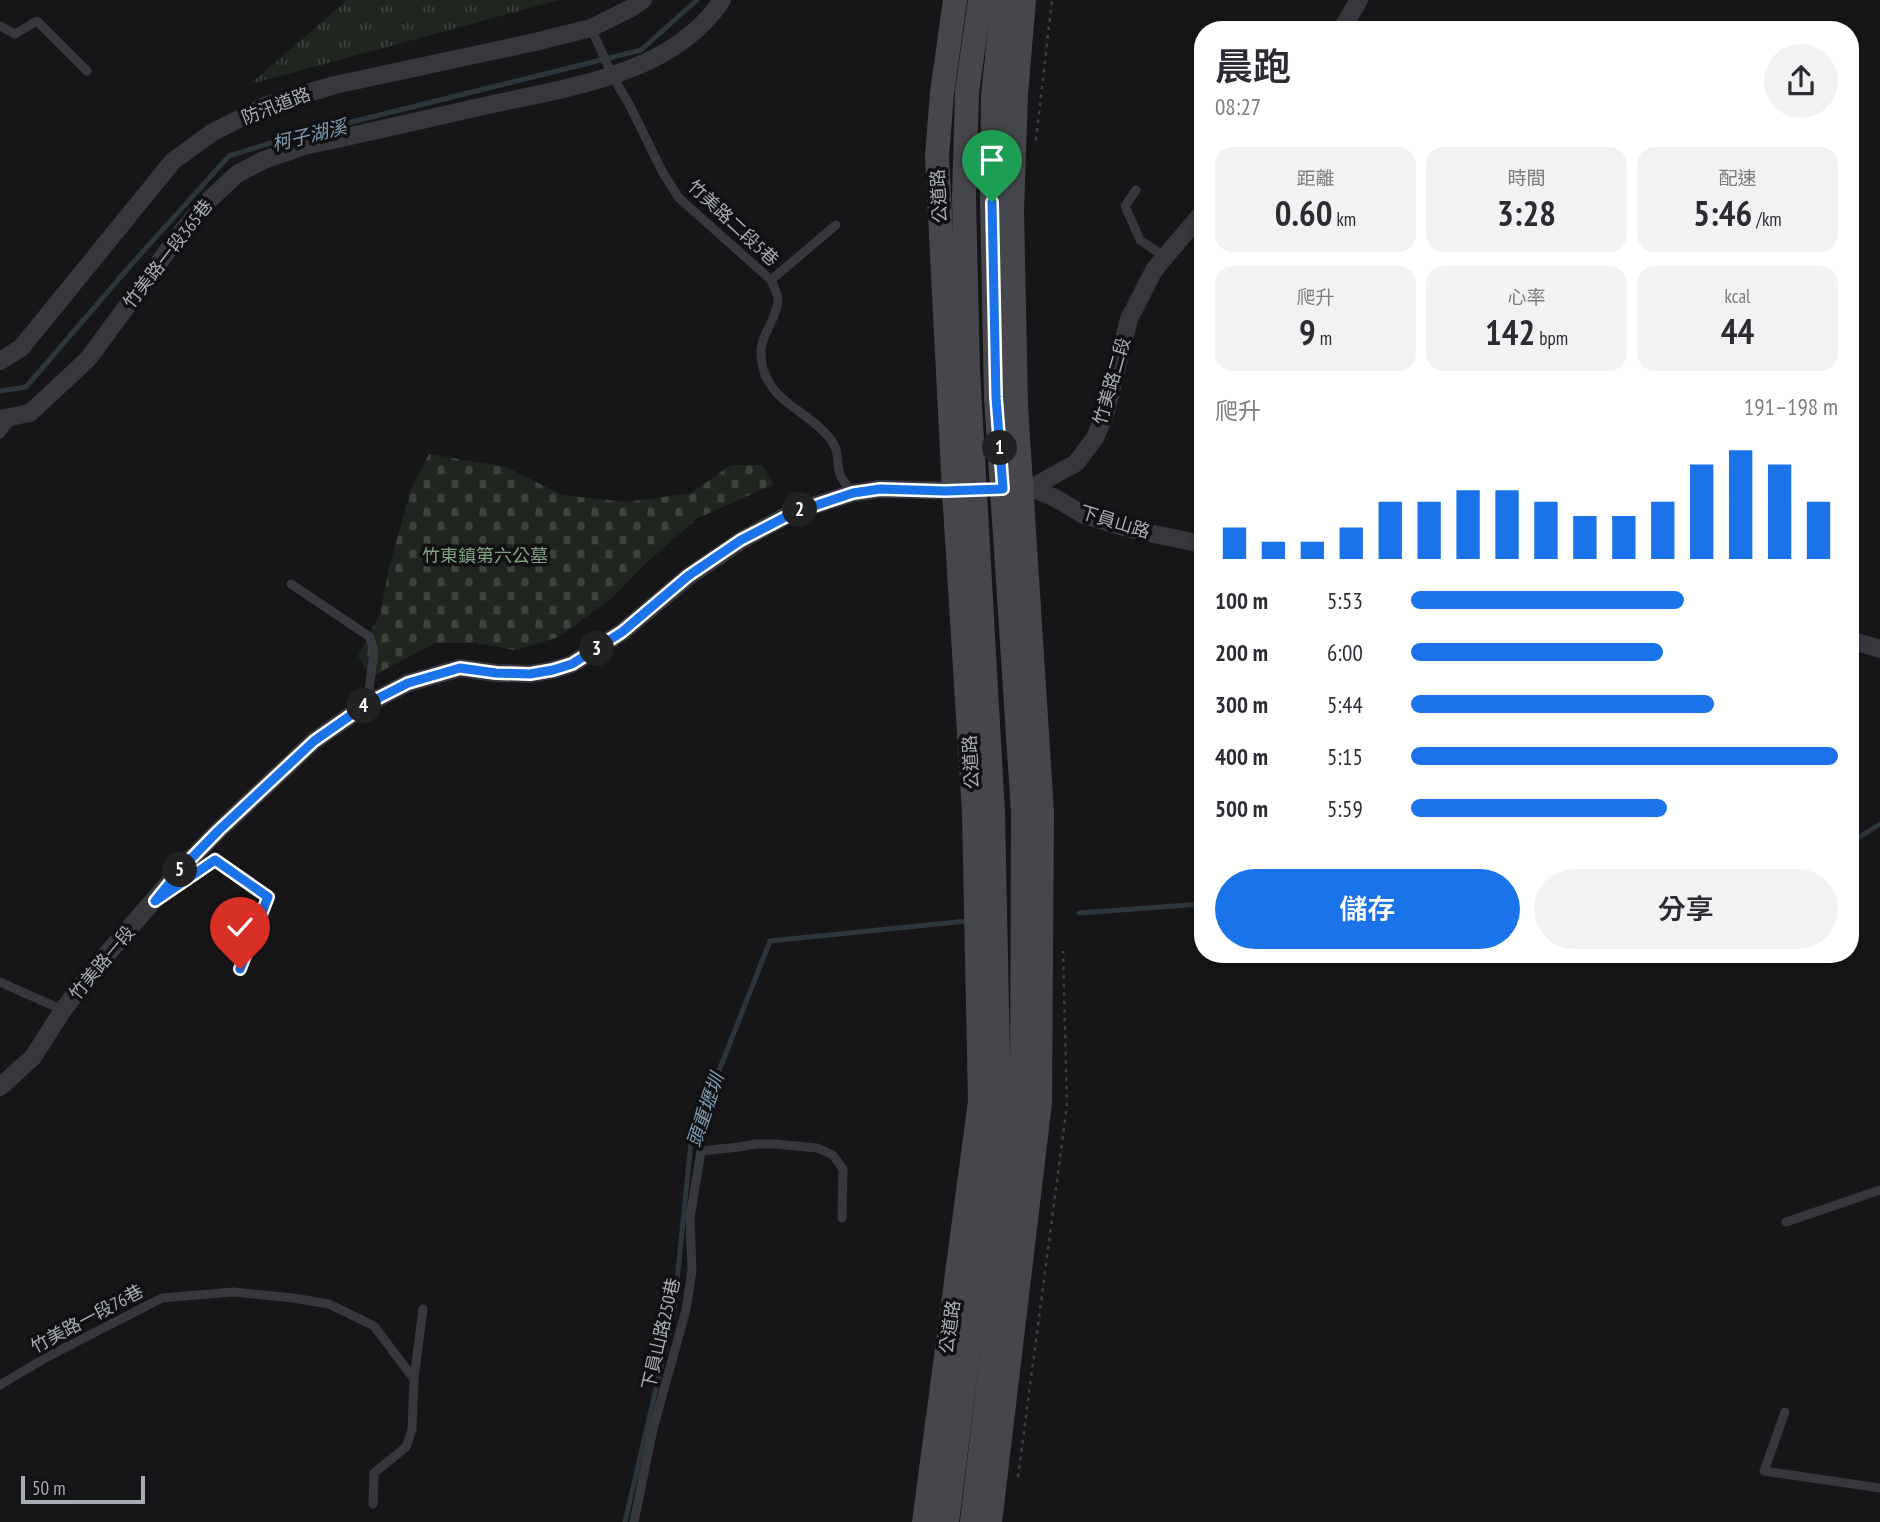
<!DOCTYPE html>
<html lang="zh-TW">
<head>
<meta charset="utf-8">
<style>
	body { margin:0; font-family:"PT Sans Narrow","Noto Sans TC",sans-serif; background:#f2f2f3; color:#2b2b33; height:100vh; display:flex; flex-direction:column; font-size:26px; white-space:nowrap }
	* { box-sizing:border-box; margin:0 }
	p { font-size:23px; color:#7c7c81 }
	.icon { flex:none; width:38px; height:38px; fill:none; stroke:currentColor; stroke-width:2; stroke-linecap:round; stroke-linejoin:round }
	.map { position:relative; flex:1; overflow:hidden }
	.panel { position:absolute; left:1194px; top:21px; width:665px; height:942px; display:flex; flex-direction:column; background:#fff; border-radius:28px; box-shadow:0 4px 10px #0003 }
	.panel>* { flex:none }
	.scale { position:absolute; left:21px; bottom:18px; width:124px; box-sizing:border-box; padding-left:7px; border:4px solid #a8adb8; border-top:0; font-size:19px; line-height:24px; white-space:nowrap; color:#a8adb8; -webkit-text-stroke:5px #111113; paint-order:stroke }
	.pin { position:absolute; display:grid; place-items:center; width:60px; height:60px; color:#fff; margin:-72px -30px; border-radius:50% 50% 50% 0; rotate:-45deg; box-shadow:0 0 7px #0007 }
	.pin .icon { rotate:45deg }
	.km { position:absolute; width:35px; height:35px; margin:-18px; border-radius:50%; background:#222; color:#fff; font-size:19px; line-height:35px; text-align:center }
	.round { display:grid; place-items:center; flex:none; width:74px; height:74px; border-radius:37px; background:#f2f2f3 }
	.overview { display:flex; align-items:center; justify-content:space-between; height:119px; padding:0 21px }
	h1 { font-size:38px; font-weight:600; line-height:52px }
	.stats { display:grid; grid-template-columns:repeat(3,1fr); gap:10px; height:119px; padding:7px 21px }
	.stats div { display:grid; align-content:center; border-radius:18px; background:#f2f2f3; text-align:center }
	.stats b { font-size:35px; font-weight:600 }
	.stats small { font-size:19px; font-weight:400 }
	.stats p { font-size:19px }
	.chart { height:196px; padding:14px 21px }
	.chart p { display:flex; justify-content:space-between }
	.chart svg { width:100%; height:126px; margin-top:7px; stroke:#1a73e8; stroke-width:6 }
	.cta { display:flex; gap:14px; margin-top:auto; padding:14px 21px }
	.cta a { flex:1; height:80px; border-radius:42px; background:#1a73e8; color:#fff; font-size:28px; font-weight:600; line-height:80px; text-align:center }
	.cta a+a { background:#f2f2f3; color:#2b2b33 }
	ul { padding:0 21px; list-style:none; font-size:23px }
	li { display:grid; grid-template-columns:112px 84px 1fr; align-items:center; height:52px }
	li i { height:18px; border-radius:9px; background:#1a73e8 }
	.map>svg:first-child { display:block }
	.cemetery { fill:url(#cemetery-stones) }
	.park { fill:url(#park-tufts) }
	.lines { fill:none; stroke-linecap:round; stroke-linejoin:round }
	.stream { stroke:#2c353c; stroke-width:5 }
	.path { stroke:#3d3f44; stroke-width:2.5; stroke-dasharray:3.5 5; stroke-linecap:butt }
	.lane { stroke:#37383d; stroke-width:9 }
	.street { stroke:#37383d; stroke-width:18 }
	.secondary { stroke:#45474d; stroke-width:24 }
	.route-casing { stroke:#fff; stroke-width:14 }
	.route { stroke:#1a73e8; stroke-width:9 }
	.labels { text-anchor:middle; stroke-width:7; stroke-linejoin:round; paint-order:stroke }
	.street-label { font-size:18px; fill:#a8adb8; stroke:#111113 }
	.park-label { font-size:18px; fill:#7fa381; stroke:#111113 }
	.water-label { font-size:19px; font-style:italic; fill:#7f9bb3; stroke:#111113 }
</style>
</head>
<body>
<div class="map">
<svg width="1880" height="1522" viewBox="0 0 1880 1522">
	<defs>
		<pattern id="cemetery-stones" width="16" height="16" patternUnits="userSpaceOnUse" patternTransform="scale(1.75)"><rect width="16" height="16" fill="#1e261f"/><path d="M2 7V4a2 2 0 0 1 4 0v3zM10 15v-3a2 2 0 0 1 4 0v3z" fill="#3c433d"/></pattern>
		<pattern id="park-tufts" width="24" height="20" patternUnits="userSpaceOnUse" patternTransform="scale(1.75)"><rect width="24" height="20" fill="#1e261f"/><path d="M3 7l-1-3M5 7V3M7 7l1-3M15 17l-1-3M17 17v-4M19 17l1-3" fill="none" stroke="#3c433d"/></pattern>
	</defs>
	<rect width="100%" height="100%" fill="#161618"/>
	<polygon class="cemetery" points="429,454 506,467 562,495 627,502 691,493 731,465 762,465 774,484 696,519 643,566 613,597 559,637 515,650 475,643 435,643 371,677 358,656 380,614 389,568 411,489"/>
	<polygon class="park" points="347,0 560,0 250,84"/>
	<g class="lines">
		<g class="stream">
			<polyline points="0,391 26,387 130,266 229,156 283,139 641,50 697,0"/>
			<polyline points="1850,843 1880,824"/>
			<polyline points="1079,913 1202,904"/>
			<polyline points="625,1522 674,1311 691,1142 770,941 967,921"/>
		</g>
		<g class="path">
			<polyline points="1036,140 1052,0"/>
			<polyline points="1018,1477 1067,1105 1063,951"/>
		</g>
		<g class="lane">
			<polyline points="0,26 15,34 37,21 87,71"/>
			<path d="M591 28 613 77 629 104 663 173 679 198 771 280C773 286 778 294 778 300 777 320 759 336 761 356 764 400 804 408 828 436 840 450 836 456 839 471 840 479 849 487 853 493"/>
			<polyline points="1136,190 1125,206 1140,240 1165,257"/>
			<polyline points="771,280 836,225"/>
			<polyline points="0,434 13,418"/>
			<polyline points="291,584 370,637 374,652 367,704"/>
			<polyline points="171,890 215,860 268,897 240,969"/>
			<polyline points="0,982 63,1010"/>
			<polyline points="1786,1222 1880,1190"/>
			<polyline points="0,1385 47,1357 162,1298 233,1292 293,1298 329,1304 374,1326 414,1379"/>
			<polyline points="1785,1412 1764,1471 1880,1488"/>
			<polyline points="373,1504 374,1473 406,1447 412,1430 414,1379 423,1309"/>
			<polyline points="634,1522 653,1429 686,1310 692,1270 690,1218 701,1151 739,1147 755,1144 775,1144 817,1148 833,1155 843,1169 842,1218"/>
		</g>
		<g class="street">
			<polyline points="1341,30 1359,0"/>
			<polyline points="0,361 21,348 173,161 213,132 267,105 335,85 535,42 591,28 633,7 643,0"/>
			<path d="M0 419 30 413 88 359 180 234 205 204 237 174 264 160 304 146C361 134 418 121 475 108 559 88 671 78 722 0"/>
			<polyline points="1031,488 1055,498 1084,515 1130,529 1202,544"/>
			<polyline points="1011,489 1031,488 1076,463 1095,438 1106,411 1129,319 1154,270 1202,213"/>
			<polyline points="1850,640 1880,649"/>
			<polyline points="0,1087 33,1057 63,1010 99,963 181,869 218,831 314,741 367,704 408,683 460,668 496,673 530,674 553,670 572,664 622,632 689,576 742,540 793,512 853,493 880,489 965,491"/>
		</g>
		<g class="secondary">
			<polyline points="924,1522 980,1101 974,813 954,491 937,156 942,93 955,0"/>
			<polyline points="947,1522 999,1104 993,813 968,370 964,198 967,92 980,0"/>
			<polyline points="972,1522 1022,1099 1023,812 996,397 992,202 993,96 1003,0"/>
			<polyline points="990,1522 1040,1102 1042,812 1016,406 1012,211 1016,94 1024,0"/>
		</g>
	</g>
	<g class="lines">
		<defs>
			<polyline id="route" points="240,969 268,897 215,860 155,901 181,869 218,831 314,741 367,704 408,683 460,668 496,673 530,674 553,670 572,664 622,632 688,576 741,540 793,513 853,493 880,489 945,491 1003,489 996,397 992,202"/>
		</defs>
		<use href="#route" class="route-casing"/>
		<use href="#route" class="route"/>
	</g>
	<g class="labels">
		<g class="street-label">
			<text transform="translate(276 106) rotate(-21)" y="6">防汛道路</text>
			<text transform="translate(939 196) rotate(-93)" y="6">公道路</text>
			<text transform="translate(733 223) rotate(43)" y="6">竹美路二段5巷</text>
			<text transform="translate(168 254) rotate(-52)" y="6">竹美路一段365巷</text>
			<text transform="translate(1112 381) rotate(-74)" y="6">竹美路二段</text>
			<text transform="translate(1115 522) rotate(17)" y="6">下員山路</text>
			<text transform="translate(971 762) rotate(-93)" y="6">公道路</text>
			<text transform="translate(102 963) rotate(-50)" y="6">竹美路一段</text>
			<text transform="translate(87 1319) rotate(-28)" y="6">竹美路一段76巷</text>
			<text transform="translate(950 1327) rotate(-82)" y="6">公道路</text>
			<text transform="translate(661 1334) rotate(-77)" y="6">下員山路250巷</text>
		</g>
		<g class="park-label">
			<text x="485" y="562">竹東鎮第六公墓</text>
		</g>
		<g class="water-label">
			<text transform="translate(309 135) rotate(-14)" y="7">柯子湖溪</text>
			<text transform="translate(705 1110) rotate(-71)" y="7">頭重壢圳</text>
		</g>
	</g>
</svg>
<div class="scale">50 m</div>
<div class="pin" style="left:992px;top:202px;background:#1e9e55"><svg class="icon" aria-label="arrive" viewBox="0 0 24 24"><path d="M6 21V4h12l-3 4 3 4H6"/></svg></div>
<div class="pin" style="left:240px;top:969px;background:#d93025"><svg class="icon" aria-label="check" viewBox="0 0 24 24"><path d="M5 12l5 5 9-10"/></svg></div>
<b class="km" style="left:1000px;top:448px">1</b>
<b class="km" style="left:800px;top:510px">2</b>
<b class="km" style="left:597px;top:649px">3</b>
<b class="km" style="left:364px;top:706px">4</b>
<b class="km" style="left:180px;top:870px">5</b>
<section class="panel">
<div class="overview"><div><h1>晨跑</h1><p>08:27</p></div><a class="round"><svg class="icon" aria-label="share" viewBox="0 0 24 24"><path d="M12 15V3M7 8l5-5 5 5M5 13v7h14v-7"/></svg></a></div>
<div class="stats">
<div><p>距離</p><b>0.60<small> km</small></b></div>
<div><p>時間</p><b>3:28</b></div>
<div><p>配速</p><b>5:46<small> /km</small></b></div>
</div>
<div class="stats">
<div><p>爬升</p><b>9<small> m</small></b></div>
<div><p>心率</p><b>142<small> bpm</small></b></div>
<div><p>kcal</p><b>44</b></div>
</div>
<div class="chart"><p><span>爬升</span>191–198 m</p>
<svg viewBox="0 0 160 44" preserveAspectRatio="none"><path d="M5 44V33M15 44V38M25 44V38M35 44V33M45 44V24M55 44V24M65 44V20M75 44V20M85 44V24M95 44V29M105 44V29M115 44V24M125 44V11M135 44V6M145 44V11M155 44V24"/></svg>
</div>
<ul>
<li><b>100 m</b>5:53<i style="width:64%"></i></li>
<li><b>200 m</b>6:00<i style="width:59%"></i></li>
<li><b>300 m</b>5:44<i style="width:71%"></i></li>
<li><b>400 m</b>5:15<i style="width:100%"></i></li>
<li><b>500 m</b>5:59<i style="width:60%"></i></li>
</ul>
<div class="cta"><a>儲存</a><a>分享</a></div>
</section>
</div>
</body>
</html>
